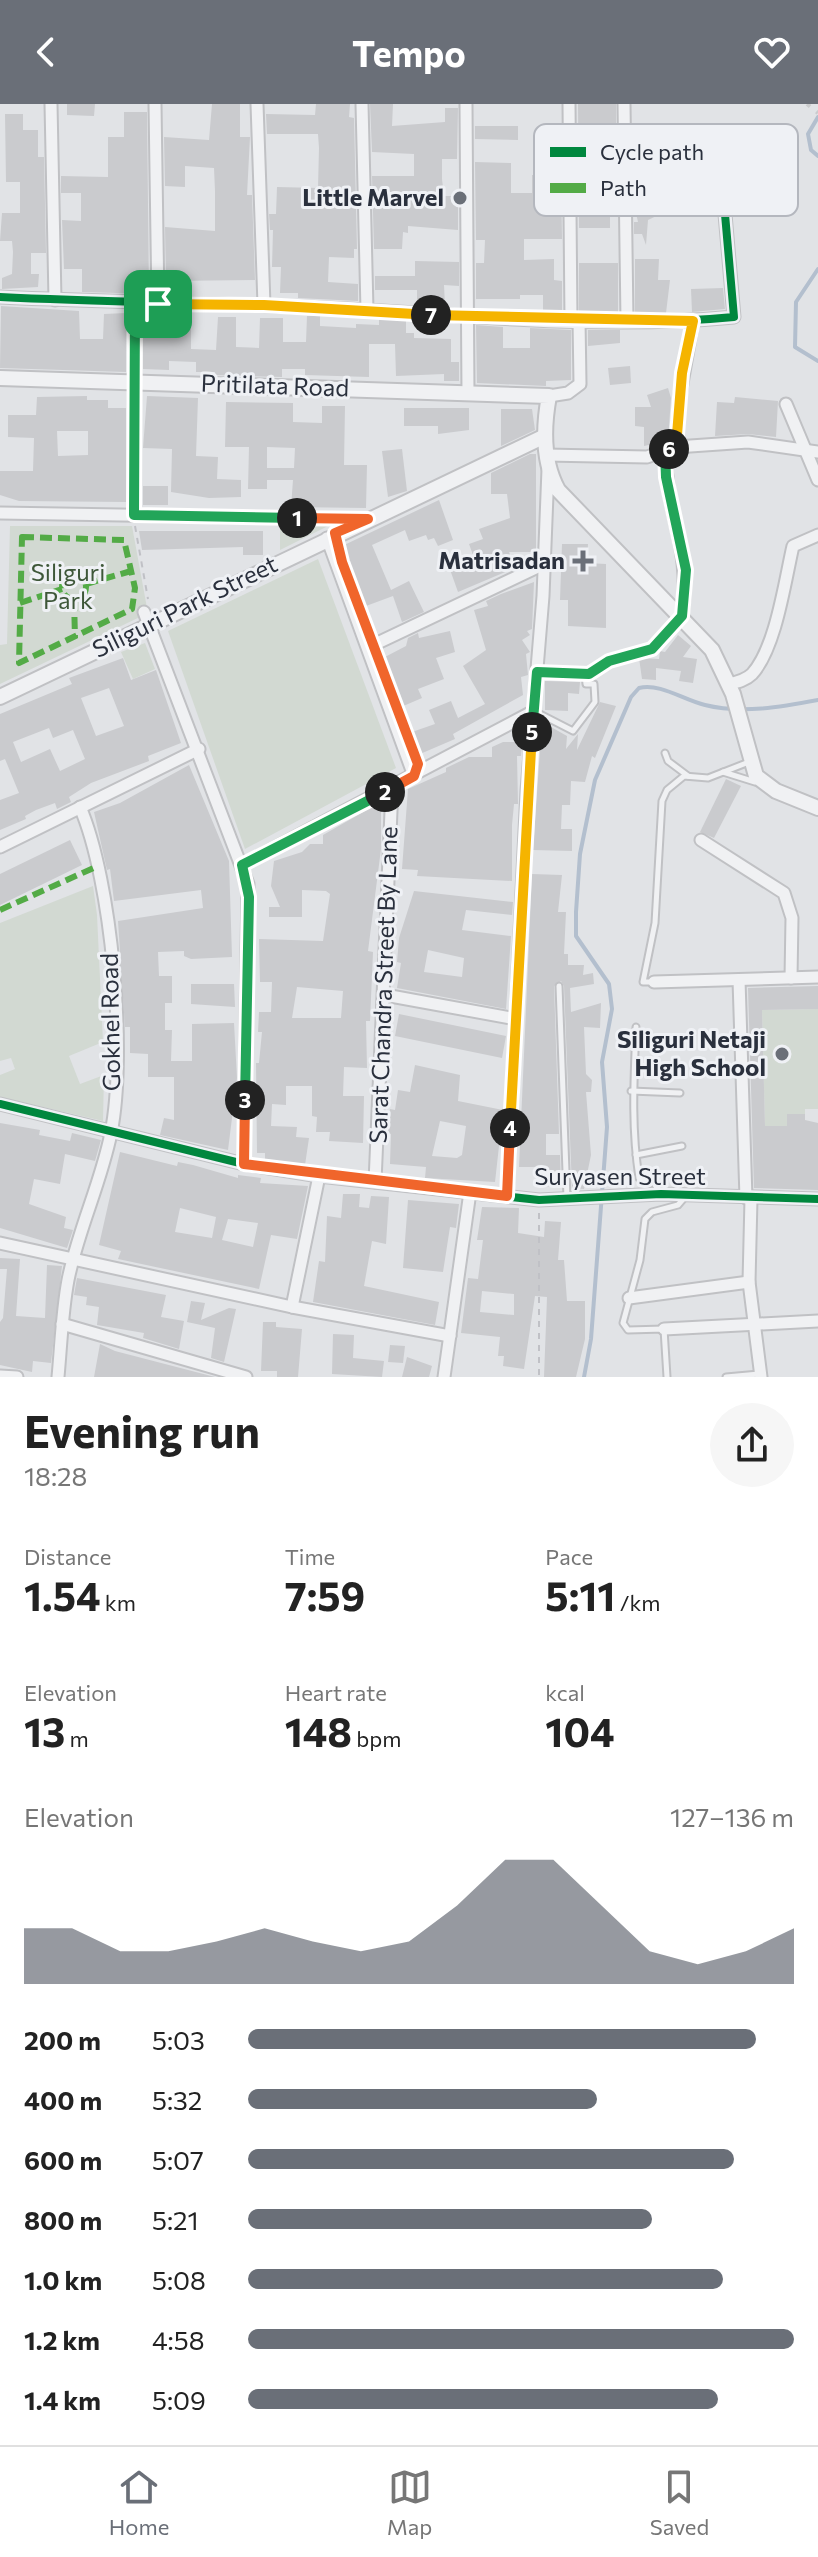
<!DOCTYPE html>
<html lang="en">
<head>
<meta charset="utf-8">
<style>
	body { margin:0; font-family:Commissioner,sans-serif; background:#f6f6f6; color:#222; height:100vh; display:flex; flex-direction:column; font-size:30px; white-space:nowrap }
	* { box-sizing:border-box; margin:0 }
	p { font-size:26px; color:#767676 }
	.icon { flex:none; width:44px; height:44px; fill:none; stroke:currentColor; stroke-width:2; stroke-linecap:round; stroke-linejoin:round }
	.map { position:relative; height:1273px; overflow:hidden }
	.panel { display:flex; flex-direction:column; background:#fff; flex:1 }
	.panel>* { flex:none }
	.pin { position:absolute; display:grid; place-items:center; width:68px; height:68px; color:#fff; margin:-34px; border-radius:16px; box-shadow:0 4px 12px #0006 }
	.km { position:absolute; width:40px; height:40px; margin:-20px; border-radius:50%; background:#222; color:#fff; font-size:22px; line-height:40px; text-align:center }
	.round { display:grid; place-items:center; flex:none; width:84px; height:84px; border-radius:42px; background:#f6f6f6 }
	.summary { display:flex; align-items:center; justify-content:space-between; height:136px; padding:0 24px }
	h1 { font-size:44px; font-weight:700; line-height:60px }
	.stats { display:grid; grid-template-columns:repeat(3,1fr); gap:12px; height:136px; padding:8px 24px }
	.stats div { display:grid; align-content:center }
	.stats b { font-size:40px; font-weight:700 }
	.stats small { font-size:22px; font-weight:400 }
	.stats p { font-size:22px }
	.chart { height:224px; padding:16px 24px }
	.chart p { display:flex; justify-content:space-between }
	.chart svg { width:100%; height:144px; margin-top:8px; fill:#6a6f78; opacity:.7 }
	ul { padding:0 24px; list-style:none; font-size:26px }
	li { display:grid; grid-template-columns:128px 96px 1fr; align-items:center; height:60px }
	li i { height:20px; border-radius:10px; background:#6a6f78 }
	header { display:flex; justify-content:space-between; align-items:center; height:104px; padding:0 24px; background:#6a6f78; color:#fff; font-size:36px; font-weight:700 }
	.tab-bar { display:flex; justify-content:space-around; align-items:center; height:112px; border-top:2px solid #e0e0e0; background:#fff; font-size:22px; color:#767676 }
	.tab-bar a { display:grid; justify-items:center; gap:4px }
	.tab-bar .selected { color:#6a6f78 }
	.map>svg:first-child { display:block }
	.green { fill:#d2d9d2 }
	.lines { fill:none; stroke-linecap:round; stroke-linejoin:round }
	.stream { stroke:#b3bfce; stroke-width:4 }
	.building { fill:#cacbce; fill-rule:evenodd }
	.service-casing { stroke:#c0c1c4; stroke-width:9 }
	.minor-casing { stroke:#c0c1c4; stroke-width:15 }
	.tertiary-casing { stroke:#c0c1c4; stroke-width:18 }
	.path { stroke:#c0c1c6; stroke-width:2; stroke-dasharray:6 6; stroke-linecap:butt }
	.service { stroke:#f0f1f3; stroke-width:5 }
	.minor { stroke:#f0f1f3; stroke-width:11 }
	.tertiary { stroke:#f0f1f3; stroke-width:14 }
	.rail { stroke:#cacbcd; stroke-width:4; stroke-dasharray:4 8; stroke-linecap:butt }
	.quiet { stroke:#53ab46; stroke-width:6; stroke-dasharray:12 6; stroke-linecap:butt }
	.cycleway-casing { stroke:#eff1f5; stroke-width:13 }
	.cycleway { stroke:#00873e; stroke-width:8 }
	.split-1-casing { stroke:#fff; stroke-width:16 }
	.split-2-casing { stroke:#fff; stroke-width:16 }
	.split-3-casing { stroke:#fff; stroke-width:16 }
	.split-4-casing { stroke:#fff; stroke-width:16 }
	.split-5-casing { stroke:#fff; stroke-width:16 }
	.split-6-casing { stroke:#fff; stroke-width:16 }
	.split-7-casing { stroke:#fff; stroke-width:16 }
	.split-8-casing { stroke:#fff; stroke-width:16 }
	.split-1 { stroke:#22a559; stroke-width:10 }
	.split-2 { stroke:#f0652b; stroke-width:10 }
	.split-3 { stroke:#22a559; stroke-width:10 }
	.split-4 { stroke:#f0652b; stroke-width:10 }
	.split-5 { stroke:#f5b400; stroke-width:10 }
	.split-6 { stroke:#22a559; stroke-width:10 }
	.split-7 { stroke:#f5b400; stroke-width:10 }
	.split-8 { stroke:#f5b400; stroke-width:10 }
	.poi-dot { fill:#6a6f78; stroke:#eff1f5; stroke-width:3 }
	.labels { text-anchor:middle; stroke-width:6; stroke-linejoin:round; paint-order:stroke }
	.poi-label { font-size:24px; font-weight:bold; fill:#2a303d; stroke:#eff1f5; text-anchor:end }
	.street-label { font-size:24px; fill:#2a303d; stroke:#eff1f5 }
	.park-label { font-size:24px; fill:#3e5739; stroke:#eff1f5 }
	.key { fill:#eff1f5; stroke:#b4b7be; stroke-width:2 }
	.key-label { font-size:22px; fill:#2a303d }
</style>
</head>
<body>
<header><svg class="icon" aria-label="back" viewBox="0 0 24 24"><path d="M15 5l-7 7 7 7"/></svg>Tempo<svg class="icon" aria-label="heart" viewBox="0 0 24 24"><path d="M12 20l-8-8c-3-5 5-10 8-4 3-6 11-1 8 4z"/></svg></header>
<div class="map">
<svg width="818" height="1273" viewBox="0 0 818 1273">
	<rect width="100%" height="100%" fill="#e1e3e6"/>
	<g class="green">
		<polygon points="10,422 132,422 147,504 142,512 0,580 0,541 7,540"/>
		<polygon points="328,422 280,446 280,424"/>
		<polygon points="318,455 396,664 245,745 168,527"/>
		<polygon points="145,539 155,565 133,575 121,548"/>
		<polygon points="93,782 97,811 103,938 69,952 80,980 104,971 103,1017 0,993 0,971 15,965 11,954 0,957 0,819"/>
		<polygon points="818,905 818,1005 805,1005 805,1010 787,1010 787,1022 765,1022 762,906"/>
	</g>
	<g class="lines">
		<g class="stream">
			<polyline points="818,13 808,30 811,46 818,52"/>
			<polyline points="818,165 796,198 795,243 818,257"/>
			<path d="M584 1273 591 1235 607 1023 602 958 612 905 609 880 576 832V808L580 750 595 676 631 593 639 584C661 579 683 596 705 601 741 610 782 603 818 596"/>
		</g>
	</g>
	<g class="building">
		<polygon points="67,0 95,0 94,12 67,11"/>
		<polygon points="212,0 240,0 240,33 250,33 247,91 252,91 255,176 166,177 165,123 215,127 215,87 214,64 185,62 185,83 165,82 164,33 209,36"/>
		<polygon points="316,0 350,0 349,13 354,14 357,145 354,145 354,154 329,153 328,178 358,180 358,197 298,194 298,189 280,189 281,163 272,163 273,126 270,126 269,110 276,110 277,83 318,84 319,44 318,30 267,30 266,10 315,11"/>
		<polygon points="370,0 393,0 392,22 445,18 445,4 458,4 457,55 442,55 442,75 444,92 458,92 458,126 408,122 408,129 403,128 402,145 374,145 372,72 414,72 414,50 372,48"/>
		<polygon points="578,0 616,0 616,37 608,37 608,62 600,62 600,100 602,113 610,113 610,124 579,124"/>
		<polygon points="124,8 147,8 149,190 82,188 82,165 64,165 62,116 81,117 81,89 61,89 61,72 108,73 108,33 124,33"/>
		<polygon points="5,10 23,10 23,26 38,26 38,53 44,53 46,149 31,149 31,170 39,170 38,183 2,185 2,174 12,170 13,148 12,137 0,137 2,109 20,109 20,78 6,78"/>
		<polygon points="475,22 518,22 518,36 475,35"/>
		<polygon points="475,58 511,59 511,89 532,89 532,71 561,72 562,135 524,135 524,156 554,155 554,176 562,177 562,208 543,208 543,191 520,191 520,195 476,195 476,159 484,159 485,136 476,136"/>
		<polygon points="683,82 688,97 648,116 646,141 642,130 634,130 634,118 638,118 634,100"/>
		<polygon points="635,155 659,155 658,176 670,176 666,209 635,209"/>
		<polygon points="415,157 459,158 459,182 444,181 445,202 417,201 417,186 375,186 375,172 415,172"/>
		<polygon points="579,159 618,159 618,209 579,208"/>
		<polygon points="723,184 725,205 692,208 691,185"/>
		<polygon points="1,202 79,207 80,235 103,235 104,210 126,209 126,268 0,264"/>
		<polygon points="143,209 168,209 168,225 191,225 191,245 216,246 218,213 236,213 236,243 259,244 260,214 283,214 283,238 306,238 307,212 320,212 320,222 356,224 356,220 379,221 379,215 406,217 406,229 414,229 414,234 451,235 451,258 459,258 459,277 444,277 444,270 396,272 395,240 369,240 369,273 305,271 305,265 282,265 282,273 215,271 215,268 196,268 196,258 169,257 169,266 143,265"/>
		<polygon points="476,221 503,223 503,244 530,244 530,224 571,226 571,276 546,277 546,282 477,279"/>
		<polygon points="588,226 620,226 620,239 588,242"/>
		<polygon points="630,262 631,279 610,281 608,264"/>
		<polygon points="668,284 671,294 668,337 644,342 644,323 635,322 635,303 651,303 647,291"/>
		<path d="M87 292V296H108V304H126V398L19 397 0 391V367H33L34 334 8 333V311H36L37 293ZM57 327H88V351L58 352Z"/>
		<polygon points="147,292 198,294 196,352 218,353 217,375 241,376 241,393 209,394 171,388 172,345 143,344"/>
		<polygon points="735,293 778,297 776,333 748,330 715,332 717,298 734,299"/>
		<path d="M226 298 293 299V318L322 319V302H345L344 361H367L366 404 291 403 293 376H267V385H248L249 343H225ZM267 343 295 344 294 364H267Z"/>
		<polygon points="404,304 469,304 469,326 438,330 438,322 404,322"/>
		<polygon points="501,305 532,305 535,326 501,342"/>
		<polygon points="402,345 407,387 388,393 382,347"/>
		<polygon points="530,350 536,350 536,448 509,448 515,464 458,488 448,460 473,451 469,440 483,435 479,425 510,414 507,390 491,390 491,369"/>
		<rect x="143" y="382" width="25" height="19"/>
		<polygon points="439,396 453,436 438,442 434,434 428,436 426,431 409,437 405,426 372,441 391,486 409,477 424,508 402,518 393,492 366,502 340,443"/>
		<polygon points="139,427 263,427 263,451 243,451 243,443 142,446"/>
		<polygon points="562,440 588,440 587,459 606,460 606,524 568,522 568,496 560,496"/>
		<polygon points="534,478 532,525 527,527 530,531 522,536 530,548 526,550 528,571 521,573 523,591 453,630 455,635 420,650 412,628 435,620 429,606 451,597 458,614 485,600 463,562 486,546 474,506 488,502 486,497 501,490"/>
		<polygon points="450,527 455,548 436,554 444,575 418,585 422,594 401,603 383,554 406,542 408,534 418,529 419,534"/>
		<polygon points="678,531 691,542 683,553 697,555 693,579 679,577 681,567 656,564 656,576 642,575 639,554 659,555 660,547 665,548"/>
		<path d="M123 554 131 576 156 566 181 639 148 652 149 657 91 679 69 693 71 698 57 705 55 699 36 706 25 712 26 715 0 726V696L19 689 5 655 0 657V610L72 580 69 574ZM109 584 124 622 96 632 81 594ZM49 624 53 634 73 626 85 655 60 667 50 645 21 658 13 638Z"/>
		<polygon points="545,577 580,578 579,590 568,589 568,607 545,606"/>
		<polygon points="600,598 616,602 595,654 592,652 585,678 571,677 570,701 562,701 561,725 572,725 572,747 533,746 542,618 567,632 566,645 578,630 577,646"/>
		<polygon points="503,638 522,638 521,652 517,652 518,700 514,700 512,721 512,777 417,772 418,766 402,765 408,685 446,668 446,664 469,653 492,653 492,643"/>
		<polygon points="189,661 229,757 232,853 191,855 184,852 184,847 158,848 159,872 172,872 172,899 165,899 165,926 172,926 171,957 192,957 192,920 234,919 237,974 228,1046 160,1031 164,1014 174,1016 174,973 148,973 148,950 130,949 130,923 125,923 118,817 203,804 201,786 114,797 110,765 107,766 94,708 120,699"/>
		<polygon points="726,675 741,682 714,734 700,728"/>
		<path d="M372 703H381V745L368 847 373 848 370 917H366L367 964 344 963 343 992H364L363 1039 329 1037 330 1028H316L317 1013 312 1012V982H286V1001L272 1000 271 1022 297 1023 296 1033 309 1034 305 1061 265 1055V1049H257L256 959H259L262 928H258L259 908H271L272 878H260L259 835 323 837 330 790 326 787 302 786V813H269V803H280L271 782 274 757 302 748 310 740H323V731ZM297 883 343 887 341 914H292Z"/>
		<polygon points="70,736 82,761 0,801 0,770"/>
		<polygon points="532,770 562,771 558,808 566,808 564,850 568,850 568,861 584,861 583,871 593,869 594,880 570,884 571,908 601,899 600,924 584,923 586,970 592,976 591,988 586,988 591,1051 584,1085 572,1084 564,882 561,877 554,882 559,1030 546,1030 546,1051 560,1051 561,1083 541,1082 541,1063 519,1063"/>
		<path d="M414 787 513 798 512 811 466 806 462 826 511 832 506 905 397 884 401 859 397 858 399 834ZM428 846 464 854 462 873 424 868Z"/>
		<polygon points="191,880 234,880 235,903 191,900"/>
		<polygon points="818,882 818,905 762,906 765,1022 787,1022 787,1010 805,1010 805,1016 818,1019 818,1086 754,1084 748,884"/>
		<polygon points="399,910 506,932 502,954 395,932"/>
		<path d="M415 961 460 971 458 997 503 1006 495 1078 425 1074 426 1063 390 1060 391 1030 386 1028 390 1005 395 1006 398 986 410 988ZM440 1017 466 1022 462 1051 457 1054 432 1052Z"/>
		<polygon points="0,1019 40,1026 39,1031 70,1037 72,1029 101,1036 95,1057 65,1050 60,1080 34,1075 29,1100 66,1113 64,1124 73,1126 67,1144 0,1124"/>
		<path d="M120 1048 177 1062 178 1058 193 1061 238 1074V1071L261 1074 260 1079 308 1082 297 1135 271 1131 259 1185 118 1155 121 1147 99 1141ZM180 1104 216 1113 212 1134 175 1128ZM228 1115 258 1119 253 1143 222 1136Z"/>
		<polygon points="343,1090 360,1090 359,1103 369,1104 371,1092 389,1093 386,1140 372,1137 364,1182 439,1198 435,1221 313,1198 319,1157 325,1158 327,1112 341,1114"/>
		<polygon points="408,1096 459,1100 456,1124 450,1123 443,1168 403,1164"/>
		<path d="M482 1103 519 1104 518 1129 544 1133 545 1117 561 1118 558 1156H564L567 1197H585V1235L576 1273H544L547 1193 535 1192 524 1265 503 1262 504 1252H498L500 1233 461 1229 468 1174 478 1175 483 1136H477ZM482 1187 514 1190V1211L480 1208Z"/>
		<polygon points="0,1154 20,1155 16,1212 45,1214 47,1161 62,1162 51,1259 33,1257 32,1268 0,1261 0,1218 3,1214 7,1165 0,1165"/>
		<polygon points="77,1174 166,1191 161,1213 184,1217 179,1245 143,1234 144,1229 97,1221 99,1203 86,1201 87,1193 74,1191"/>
		<polygon points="191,1197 205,1199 201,1216 229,1204 236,1205 224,1258 211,1254 215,1224 187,1218"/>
		<polygon points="263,1218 276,1218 276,1223 302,1225 298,1273 277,1273 277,1267 261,1267"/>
		<polygon points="333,1230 354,1231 353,1254 384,1257 382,1273 332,1270"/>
		<polygon points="100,1240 115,1247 215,1273 94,1273"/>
		<polygon points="390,1241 405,1242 403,1259 388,1258"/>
		<polygon points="407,1253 432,1262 429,1273 402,1273"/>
	</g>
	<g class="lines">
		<defs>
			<g id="service">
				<polyline points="537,568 592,569 609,557 652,545 678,515"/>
				<polyline points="534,607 573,627 595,598 594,580 586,580 585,570"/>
				<polyline points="665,649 668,657 688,672"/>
				<polyline points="723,668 755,678"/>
				<polyline points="652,878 643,878 655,819 662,697 667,686 684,672 708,674 749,658"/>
				<polyline points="559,882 567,1094"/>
				<path d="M636 923C634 974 631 1022 639 1074L654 1079 660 1089"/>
				<polyline points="631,987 680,989"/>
				<polyline points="636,1051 682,1042"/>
				<polyline points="667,1273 664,1225 628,1226 623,1219 640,1156 645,1115 652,1108 678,1101 684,1094"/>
				<polyline points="726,1273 759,1270"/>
			</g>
			<g id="minor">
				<polyline points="51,0 55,196"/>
				<polyline points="155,0 158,200"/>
				<polyline points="257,0 264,201"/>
				<polyline points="362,0 367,206"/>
				<polyline points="466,0 468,289"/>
				<polyline points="569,0 571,216"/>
				<polyline points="624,0 627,216"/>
				<polyline points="625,44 700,32 709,41"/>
				<path d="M0 193C121 199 243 199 364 206 487 213 612 225 734 213L722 76"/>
				<polyline points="549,292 568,289 580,280 579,216"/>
				<polyline points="786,300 818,376"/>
				<polyline points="676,343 680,291 693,217"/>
				<path d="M665 347C666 409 692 445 682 512"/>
				<polyline points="546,351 647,353 676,343 748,338 818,348"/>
				<polyline points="0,409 368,415"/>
				<polyline points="134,411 135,199"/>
				<polyline points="327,434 414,672"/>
				<polyline points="144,508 248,780 244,1060"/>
				<polyline points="369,543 544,460"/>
				<path d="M729 580C738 578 746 576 752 570 776 544 785 476 793 442L818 431"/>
				<polyline points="701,736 784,789 792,814 791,874"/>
				<polyline points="0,743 199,645"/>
				<polyline points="242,761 534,607"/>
				<polyline points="739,876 746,1094"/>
				<polyline points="654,878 818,873"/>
				<polyline points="385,891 516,915"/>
				<polyline points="0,1000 244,1060 319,1072 539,1096 661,1090 818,1095"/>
				<polyline points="375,1078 392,684"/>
				<polyline points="507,1092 527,686 543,492 548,365"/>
				<polyline points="751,1095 749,1178 761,1273"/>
				<polyline points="0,1139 292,1203 450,1232"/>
				<polyline points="629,1194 749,1178"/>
				<polyline points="292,1203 319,1072"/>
				<polyline points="62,1220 246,1273"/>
				<polyline points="664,1225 818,1217"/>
				<polyline points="0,1272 17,1273"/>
				<path d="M58 1273C61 1241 62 1208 68 1176 78 1126 101 1079 111 1029 127 950 112 777 80 703"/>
				<polyline points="444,1273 470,1088"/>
			</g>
			<g id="tertiary">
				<path d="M0 274 549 292C543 324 542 357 558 386L712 546 733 590 756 672 776 687 818 704"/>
				<polyline points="0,593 545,332"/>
			</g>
		</defs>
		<use href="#service" class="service-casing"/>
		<use href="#minor" class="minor-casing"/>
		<use href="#tertiary" class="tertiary-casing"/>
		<g class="path">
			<polyline points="135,422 148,495"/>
			<polyline points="539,1109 539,1273"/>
		</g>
		<use href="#service" class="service"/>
		<use href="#minor" class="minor"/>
		<use href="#tertiary" class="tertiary"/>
		<polyline class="rail" points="807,0 818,9"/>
		<g class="quiet">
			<polygon points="22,433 124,436 135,484 132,505 19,559"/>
			<circle cx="74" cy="483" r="12"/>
			<polyline points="86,480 131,467"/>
			<polyline points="74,495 75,534"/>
			<polyline points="20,499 62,485"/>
			<polyline points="0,806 98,762"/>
		</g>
		<defs>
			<g id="cycleway">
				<path d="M0 193C121 199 243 199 364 206 487 213 612 225 734 213L722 76"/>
				<polyline points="0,1000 244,1060 319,1072 539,1096 661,1090 818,1095"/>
			</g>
		</defs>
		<use href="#cycleway" class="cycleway-casing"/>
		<use href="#cycleway" class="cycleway"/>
	</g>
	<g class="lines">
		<defs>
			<polyline id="split-1" points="158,200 135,199 134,411 297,414"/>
			<polyline id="split-2" points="297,414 368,415 335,429 342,458 418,660 414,672 385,688"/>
			<polyline id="split-3" points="245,996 249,793 242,761 385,688"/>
			<polyline id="split-4" points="245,996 244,1060 507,1092 510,1024"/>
			<polyline id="split-5" points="510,1024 532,628"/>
			<polyline id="split-6" points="532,628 537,568 589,570 609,557 652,545 682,512 686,466 666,373 665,347 669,345"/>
			<polyline id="split-7" points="431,211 693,217 682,269 676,343 669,345"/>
			<polyline id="split-8" points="158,200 264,201 431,211"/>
		</defs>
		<use href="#split-1" class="split-1-casing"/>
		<use href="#split-2" class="split-2-casing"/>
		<use href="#split-3" class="split-3-casing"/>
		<use href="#split-4" class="split-4-casing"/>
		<use href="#split-5" class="split-5-casing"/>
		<use href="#split-6" class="split-6-casing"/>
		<use href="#split-7" class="split-7-casing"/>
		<use href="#split-8" class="split-8-casing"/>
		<use href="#split-1" class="split-1"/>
		<use href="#split-2" class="split-2"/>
		<use href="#split-3" class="split-3"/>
		<use href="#split-4" class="split-4"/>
		<use href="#split-5" class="split-5"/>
		<use href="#split-6" class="split-6"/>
		<use href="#split-7" class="split-7"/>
		<use href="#split-8" class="split-8"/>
	</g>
	<g class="poi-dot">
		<circle cx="460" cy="94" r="8"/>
		<path d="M579 445h8v8h8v8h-8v8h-8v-8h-8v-8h8z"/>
		<circle cx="782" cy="950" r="8"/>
	</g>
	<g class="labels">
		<g class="poi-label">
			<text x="444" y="102">Little Marvel</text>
			<text x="565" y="465">Matrisadan</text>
			<text x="766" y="944">Siliguri Netaji<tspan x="766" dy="28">High School</tspan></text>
		</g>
		<g class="street-label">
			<text transform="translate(275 282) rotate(2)" y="8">Pritilata Road</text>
			<text transform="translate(185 503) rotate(-26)" y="8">Siliguri Park Street</text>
			<text transform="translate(384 881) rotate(-88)" y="8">Sarat Chandra Street By Lane</text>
			<text transform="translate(111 918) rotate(-91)" y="8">Gokhel Road</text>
			<text x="620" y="1081">Suryasen Street</text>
		</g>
		<g class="park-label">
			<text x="68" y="477">Siliguri<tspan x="68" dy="28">Park</tspan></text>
		</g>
	</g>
	<rect x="534" y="20" width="264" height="92" rx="12" class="key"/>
	<rect x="550" y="43" width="36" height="10" fill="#00873e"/>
	<rect x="550" y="79" width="36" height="10" fill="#53ab46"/>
	<g class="key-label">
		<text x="600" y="56">Cycle path</text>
		<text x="600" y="92">Path</text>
	</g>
</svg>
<div class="pin" style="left:158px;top:200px;background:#1e9e55"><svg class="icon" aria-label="arrive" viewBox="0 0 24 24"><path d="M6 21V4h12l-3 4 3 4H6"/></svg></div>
<b class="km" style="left:297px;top:414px">1</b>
<b class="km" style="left:385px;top:688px">2</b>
<b class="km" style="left:245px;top:996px">3</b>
<b class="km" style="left:510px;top:1024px">4</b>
<b class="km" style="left:532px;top:628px">5</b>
<b class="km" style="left:669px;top:345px">6</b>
<b class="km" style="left:431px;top:211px">7</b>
</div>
<section class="panel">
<div class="summary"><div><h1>Evening run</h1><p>18:28</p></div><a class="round"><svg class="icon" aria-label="share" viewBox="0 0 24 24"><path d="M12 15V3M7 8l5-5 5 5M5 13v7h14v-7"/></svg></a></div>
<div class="stats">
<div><p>Distance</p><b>1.54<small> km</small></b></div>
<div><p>Time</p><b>7:59</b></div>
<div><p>Pace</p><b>5:11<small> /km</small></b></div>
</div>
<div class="stats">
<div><p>Elevation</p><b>13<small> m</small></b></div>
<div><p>Heart rate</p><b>148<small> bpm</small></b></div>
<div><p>kcal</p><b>104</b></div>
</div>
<div class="chart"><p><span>Elevation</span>127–136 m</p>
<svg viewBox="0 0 160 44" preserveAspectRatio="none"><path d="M0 44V27L10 27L20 34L30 34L40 31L50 27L60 31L70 34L80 31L90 20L100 6L110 6L120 20L130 34L140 38L150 34L160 27V44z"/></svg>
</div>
<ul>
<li><b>200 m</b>5:03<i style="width:93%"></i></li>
<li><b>400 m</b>5:32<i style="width:64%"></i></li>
<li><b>600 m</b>5:07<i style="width:89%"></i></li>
<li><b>800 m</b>5:21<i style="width:74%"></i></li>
<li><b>1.0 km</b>5:08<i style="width:87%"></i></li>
<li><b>1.2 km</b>4:58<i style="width:100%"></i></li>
<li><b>1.4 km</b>5:09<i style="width:86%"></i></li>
</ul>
</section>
<nav class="tab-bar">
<a class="selected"><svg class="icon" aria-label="home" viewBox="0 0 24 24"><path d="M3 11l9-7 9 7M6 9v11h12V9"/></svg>Home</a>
<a><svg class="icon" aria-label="map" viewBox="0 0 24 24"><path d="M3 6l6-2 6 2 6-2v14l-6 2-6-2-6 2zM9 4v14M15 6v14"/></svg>Map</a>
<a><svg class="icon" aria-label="saved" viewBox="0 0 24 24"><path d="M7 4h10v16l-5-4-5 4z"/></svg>Saved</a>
</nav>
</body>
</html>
